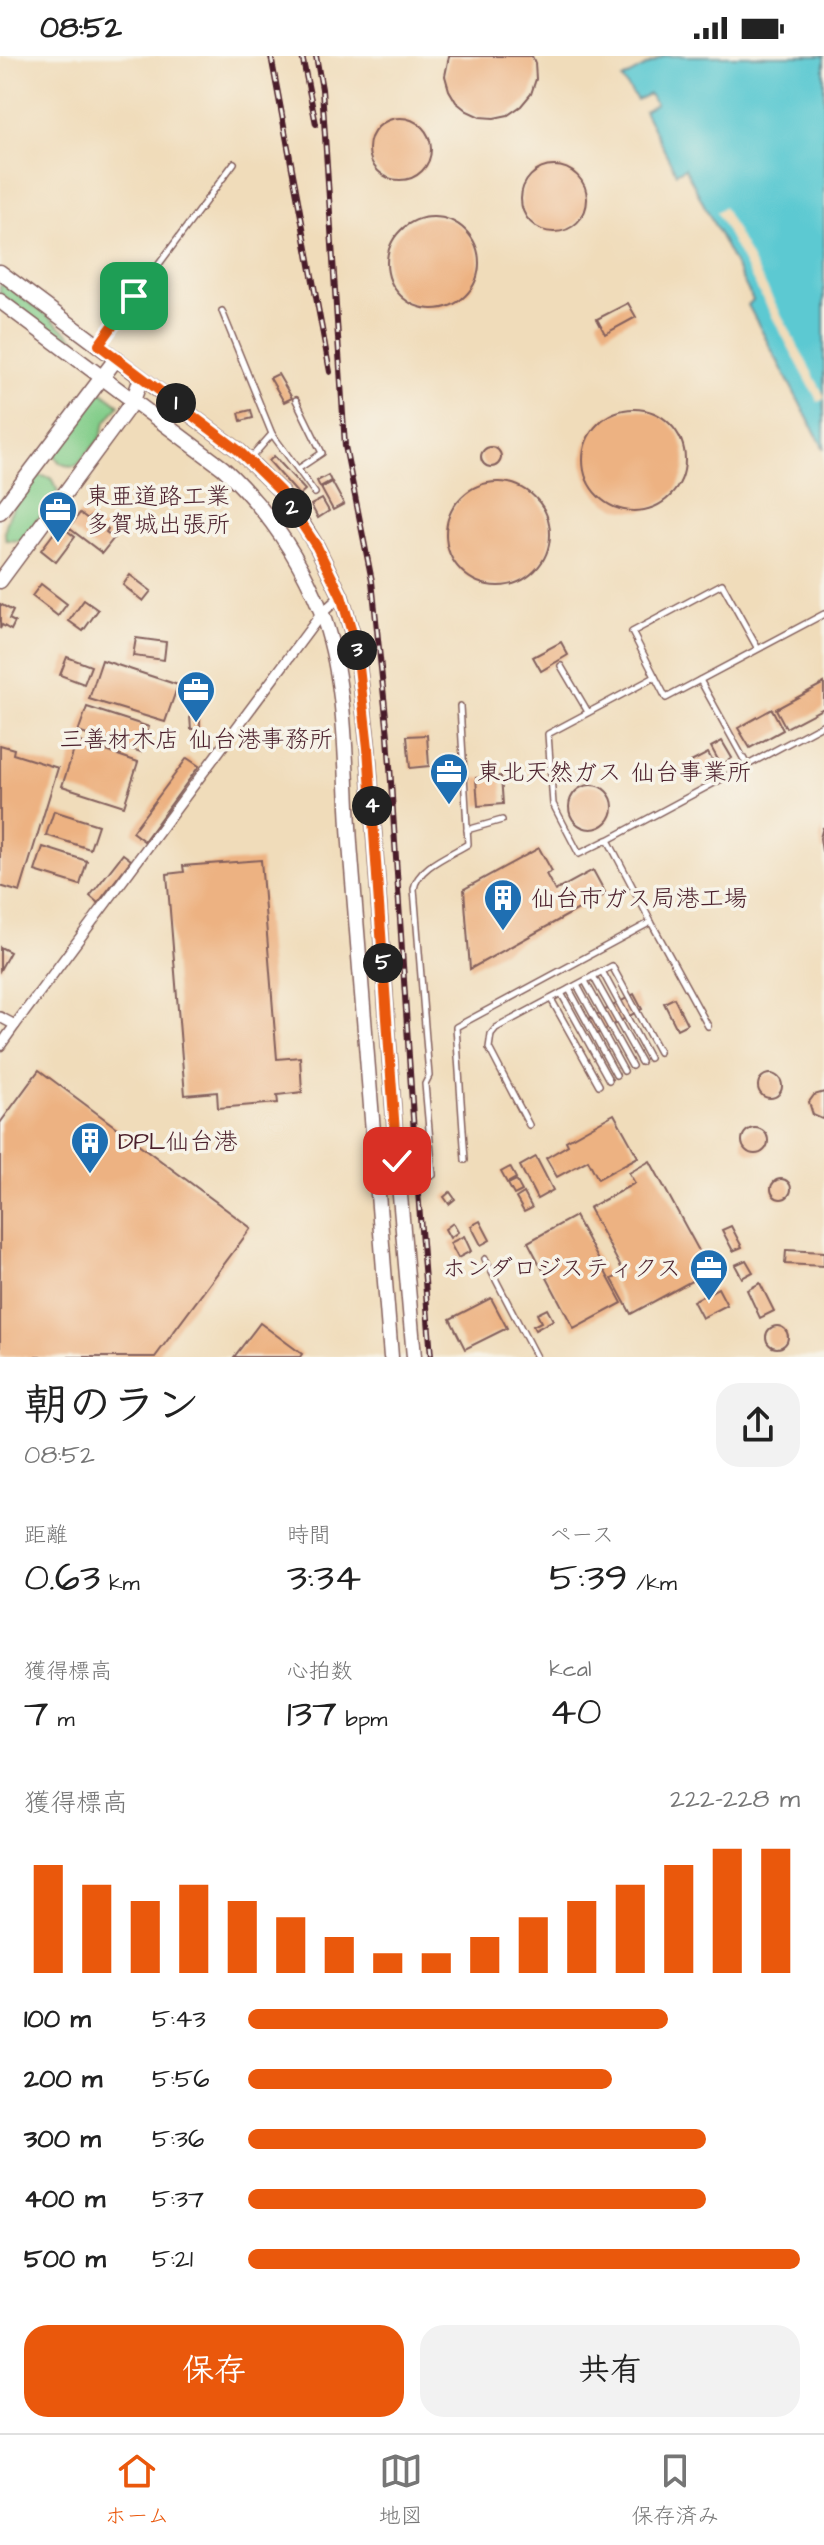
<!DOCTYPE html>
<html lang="ja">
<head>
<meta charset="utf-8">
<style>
	body { margin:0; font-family:"Architects Daughter","Klee One",sans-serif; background:#f2f2f2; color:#222; height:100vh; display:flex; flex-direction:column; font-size:30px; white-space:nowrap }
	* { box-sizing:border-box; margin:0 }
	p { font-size:26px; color:#767676 }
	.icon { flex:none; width:44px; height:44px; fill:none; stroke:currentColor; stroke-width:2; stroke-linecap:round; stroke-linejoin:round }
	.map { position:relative; height:1301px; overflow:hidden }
	.sheet { display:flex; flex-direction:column; background:#fff; flex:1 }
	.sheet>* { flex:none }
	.pin { position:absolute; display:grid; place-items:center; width:68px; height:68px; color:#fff; margin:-34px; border-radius:16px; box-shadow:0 4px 12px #0006 }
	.km { position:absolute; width:40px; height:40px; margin:-20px; border-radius:50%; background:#222; color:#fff; font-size:22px; line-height:40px; text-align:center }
	.round { display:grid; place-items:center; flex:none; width:84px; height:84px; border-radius:24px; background:#f2f2f2 }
	.headline { display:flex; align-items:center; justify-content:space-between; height:136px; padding:0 24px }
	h1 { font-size:44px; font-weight:600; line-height:60px }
	.metrics { display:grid; grid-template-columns:repeat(3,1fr); gap:12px; height:136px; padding:8px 24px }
	.metrics div { display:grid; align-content:center }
	.metrics b { font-size:40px; font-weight:600 }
	.metrics small { font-size:22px; font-weight:400 }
	.metrics p { font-size:22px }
	.chart { height:224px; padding:16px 24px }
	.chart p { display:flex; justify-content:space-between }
	.chart svg { width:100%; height:144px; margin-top:8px; stroke:#ea580c; stroke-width:6 }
	.primary-button { display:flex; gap:16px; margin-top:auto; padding:16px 24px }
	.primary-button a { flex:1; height:92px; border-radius:24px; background:#ea580c; color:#fff; font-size:32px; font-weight:600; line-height:92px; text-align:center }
	.primary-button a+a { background:#f2f2f2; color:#222 }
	ul { padding:0 24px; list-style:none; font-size:26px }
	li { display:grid; grid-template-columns:128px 96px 1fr; align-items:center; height:60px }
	li i { height:20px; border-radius:10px; background:#ea580c }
	.status { display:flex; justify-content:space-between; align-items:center; height:56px; padding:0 40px; background:#fff; direction:ltr }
	.status svg { height:22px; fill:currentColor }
	.tabs { display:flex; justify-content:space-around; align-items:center; height:112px; border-top:2px solid #e0e0e0; background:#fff; font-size:22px; color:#767676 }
	.tabs a { display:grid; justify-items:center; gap:4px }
	.tabs .current { color:#ea580c }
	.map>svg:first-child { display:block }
	.green { fill:#83cd8a; stroke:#66765a; stroke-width:2 }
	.water { fill:#5cc9d2; stroke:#53747e; stroke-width:2 }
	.pier { fill:#f0dcba }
	.building { fill:#edb282 }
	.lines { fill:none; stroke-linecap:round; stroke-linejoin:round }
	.lane-casing { stroke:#84615d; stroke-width:8 }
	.street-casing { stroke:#84615d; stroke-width:12 }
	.secondary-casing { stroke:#84615d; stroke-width:17 }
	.lane { stroke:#fff; stroke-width:5 }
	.street { stroke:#fff; stroke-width:9 }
	.secondary { stroke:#fff; stroke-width:14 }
	.rail-casing { stroke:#4a1f2b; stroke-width:6 }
	.rail { stroke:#f7f3e8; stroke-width:3; stroke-dasharray:9; stroke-linecap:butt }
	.route-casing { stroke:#fff; stroke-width:16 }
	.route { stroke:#ea580c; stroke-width:10 }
	.labels { text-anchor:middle; stroke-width:7; stroke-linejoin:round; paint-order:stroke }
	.poi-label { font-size:24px; fill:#4a1f2b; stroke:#f7f3e8; text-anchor:start }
</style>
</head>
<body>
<div class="status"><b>08:52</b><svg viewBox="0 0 49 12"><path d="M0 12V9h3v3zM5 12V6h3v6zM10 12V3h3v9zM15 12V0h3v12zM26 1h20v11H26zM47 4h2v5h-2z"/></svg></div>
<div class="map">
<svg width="824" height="1301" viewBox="0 0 824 1301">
	<rect width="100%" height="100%" fill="#f7f3e8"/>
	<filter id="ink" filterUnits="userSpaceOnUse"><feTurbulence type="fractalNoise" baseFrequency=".0125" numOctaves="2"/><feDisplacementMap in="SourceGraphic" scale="16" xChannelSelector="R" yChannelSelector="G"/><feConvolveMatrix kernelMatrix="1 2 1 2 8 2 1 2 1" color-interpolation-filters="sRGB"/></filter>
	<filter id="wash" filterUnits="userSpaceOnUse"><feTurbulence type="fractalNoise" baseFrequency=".006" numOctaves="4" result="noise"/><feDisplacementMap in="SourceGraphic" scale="32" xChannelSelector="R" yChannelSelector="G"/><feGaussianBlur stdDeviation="1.8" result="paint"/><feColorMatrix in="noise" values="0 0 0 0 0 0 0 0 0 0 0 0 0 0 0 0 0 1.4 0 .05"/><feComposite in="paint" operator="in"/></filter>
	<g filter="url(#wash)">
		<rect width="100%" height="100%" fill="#f0dcba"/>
		<g class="green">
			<polygon points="3,228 48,260 100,304 100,308 95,309 0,237 0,230"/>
			<path d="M97 332 119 349 105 367 100 383 77 409C65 412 56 407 54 395Z"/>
			<path d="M36 419 51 422 58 435 22 485 6 484C0 464 23 435 36 419Z"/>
		</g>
		<polygon class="water" points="664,0 824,0 824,393 748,249 753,244 685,112 676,117 644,55 656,48 649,38 637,44 622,23"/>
		<polygon class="pier" points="724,151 824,339 824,343 818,346 716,156"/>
		<g id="blocks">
			<g class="building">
				<polygon points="449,0 532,0 535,7 536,23 531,38 521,50 508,59 494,62 480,61 467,55 456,46 449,34 445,20"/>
				<circle cx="400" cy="93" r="31"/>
				<circle cx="554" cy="143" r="33"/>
				<circle cx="433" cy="207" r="46"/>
				<polygon points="628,247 636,261 605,278 597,263"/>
				<polygon points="278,318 292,342 284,346 270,322"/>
				<circle cx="634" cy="404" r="51"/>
				<polygon points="251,354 253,362 241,365 239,357"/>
				<circle cx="491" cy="401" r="10"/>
				<polygon points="274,400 305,434 299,439 269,405"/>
				<polygon points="328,419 331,425 320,431 317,425"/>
				<circle cx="498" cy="478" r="52"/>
				<polygon points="332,426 344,448 333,454 321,432"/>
				<polygon points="322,443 329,455 318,462 311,449"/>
				<polygon points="80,457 88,463 90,460 95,463 92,466 102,473 104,470 108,473 106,476 114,482 102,497 69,472"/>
				<polygon points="60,469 75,481 56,506 41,494"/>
				<polygon points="130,519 151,535 143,545 123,529"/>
				<polygon points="41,528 67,548 58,560 32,540"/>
				<polygon points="84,544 98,554 83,575 69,565"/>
				<polygon points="0,548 13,555 9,563 15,566 11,574 2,569 0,573"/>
				<polygon points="136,582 166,586 164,604 133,600"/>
				<polygon points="561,586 568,599 541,615 533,601"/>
				<polygon points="67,601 91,610 84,628 60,619"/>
				<polygon points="102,604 178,629 165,666 89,643"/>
				<polygon points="824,627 824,652 786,672 776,653"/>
				<polygon points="87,651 149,671 141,696 78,676"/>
				<polygon points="772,653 783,674 750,692 738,672"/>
				<polygon points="190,660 200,660 200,673 191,673"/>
				<polygon points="427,679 429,710 410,712 407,680"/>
				<polygon points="77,685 138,706 124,750 62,730"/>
				<polygon points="722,685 732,702 721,709 711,691"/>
				<polygon points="0,689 14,693 13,698 58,712 20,836 0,830"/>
				<polygon points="708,697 716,711 699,721 691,706"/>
				<polygon points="187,702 199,710 144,785 132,776"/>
				<polygon points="501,720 503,748 478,750 476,722"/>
				<circle cx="591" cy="751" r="22"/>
				<polygon points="54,755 98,769 90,793 46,779"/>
				<polygon points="823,771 824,795 822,795 820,782"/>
				<polygon points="43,791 87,805 80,829 35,815"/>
				<polygon points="539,792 552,815 546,818 555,835 593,814 606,838 470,913 464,833"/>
				<polygon points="123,798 131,804 98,847 90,840"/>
				<polygon points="261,804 277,1003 300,1001 302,1036 277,1039 278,1047 218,1052 217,1036 185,1039 167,818 184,816 183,810"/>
				<polygon points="0,891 10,896 0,914"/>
				<polygon points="634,938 642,953 595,979 587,964"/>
				<polygon points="674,942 687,968 677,973 664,947"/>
				<polygon points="39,1014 251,1172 155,1301 0,1301 0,1067"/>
				<circle cx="770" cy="1030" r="12"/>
				<polygon points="824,1036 824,1062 822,1063 813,1059 809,1046 814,1039"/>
				<polygon points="614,1058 638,1101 598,1123 588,1104 557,1121 546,1102 568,1089 566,1085"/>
				<circle cx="755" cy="1085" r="13"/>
				<polygon points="536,1101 553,1134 537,1143 520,1110"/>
				<polygon points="650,1105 710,1215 631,1258 612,1223 624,1217 589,1152 635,1127 629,1117"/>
				<polygon points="510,1111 516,1122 507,1127 501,1116"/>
				<circle cx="781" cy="1133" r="10"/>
				<polygon points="516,1124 522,1135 514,1139 508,1128"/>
				<polygon points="450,1136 455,1143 449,1148 444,1141"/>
				<polygon points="524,1137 532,1152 524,1156 516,1142"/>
				<polygon points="575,1160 622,1247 574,1273 528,1186"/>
				<polygon points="480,1165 490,1184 481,1189 471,1170"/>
				<polygon points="453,1167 458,1176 450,1182 445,1173"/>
				<polygon points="731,1170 742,1191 733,1195 722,1174"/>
				<polygon points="464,1180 471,1195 458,1202 450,1187"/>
				<polygon points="786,1194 824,1196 824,1210 785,1208"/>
				<polygon points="746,1204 753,1216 742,1222 735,1209"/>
				<polygon points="760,1227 774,1255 760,1262 747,1234"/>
				<polygon points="718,1232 727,1249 702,1262 693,1245"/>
				<polygon points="491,1242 507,1272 465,1293 450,1263"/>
				<polygon points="547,1253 553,1264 535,1274 533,1270 541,1266 537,1258"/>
				<polygon points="260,1267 302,1298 300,1301 234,1301"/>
				<circle cx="777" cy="1281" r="11"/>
			</g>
		</g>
	</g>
	<g filter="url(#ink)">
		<use href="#blocks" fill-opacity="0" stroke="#84615d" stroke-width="2"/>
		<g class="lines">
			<defs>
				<g id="lane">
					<polyline points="222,255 272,378 249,404"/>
					<polyline points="99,289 234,107"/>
					<polyline points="296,344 322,397 298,413"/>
					<polyline points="272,378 315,437"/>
					<polyline points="758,593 722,528 632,576 666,642 824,558"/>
					<polyline points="561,610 588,656"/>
					<polyline points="700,624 747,709"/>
					<polyline points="467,774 502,764"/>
					<polyline points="607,784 579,798 553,748 548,678 655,621"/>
					<polyline points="651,866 708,970"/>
					<polyline points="602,915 649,1002"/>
					<polyline points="593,920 641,1006"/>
					<polyline points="585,925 632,1010"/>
					<polyline points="577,929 624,1015"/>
					<polyline points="569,933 616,1019"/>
					<polyline points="561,937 609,1024"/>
					<polyline points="551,943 599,1029"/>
					<polyline points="529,1069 489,992 491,978 496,972 612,910 659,996"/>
					<polyline points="465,1104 456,971 651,866 608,784 824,668"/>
					<path d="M433 1119 425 1028 429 1020 414 833C417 811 450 799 468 788L460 650"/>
					<polyline points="485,1203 536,1301"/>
				</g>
				<g id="street">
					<polyline points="0,961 15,969 322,557 341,540"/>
					<polyline points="0,990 15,969"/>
				</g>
				<g id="secondary">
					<polyline points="0,216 238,394 280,435 294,454 317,491 341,540 357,593 368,692 397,1105 414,1301"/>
					<path d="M0 245 223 412C267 453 299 499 321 555 350 632 344 719 351 800 365 967 379 1134 391 1301"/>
					<polyline points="0,456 116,303"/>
					<polyline points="0,525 133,345 141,322"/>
				</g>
			</defs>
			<use href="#lane" class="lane-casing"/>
			<use href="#street" class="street-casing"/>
			<use href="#secondary" class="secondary-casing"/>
			<use href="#lane" class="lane"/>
			<use href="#street" class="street"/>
			<use href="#secondary" class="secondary"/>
			<defs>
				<g id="rail">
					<polyline points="271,0 330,316"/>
					<polyline points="302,0 316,68"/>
					<polyline points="316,0 322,33 345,390 372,525 388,680 417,1123 431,1301"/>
				</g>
			</defs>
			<use href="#rail" class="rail-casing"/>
			<use href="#rail" class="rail"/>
		</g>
	</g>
	<g class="lines" filter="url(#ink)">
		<defs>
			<polyline id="route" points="134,240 99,289 238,394 280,435 317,491 341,540 357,593 368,692 397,1105"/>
		</defs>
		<use href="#route" class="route-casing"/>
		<use href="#route" class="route"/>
	</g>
	<defs>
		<symbol id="office-pin" viewBox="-11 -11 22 30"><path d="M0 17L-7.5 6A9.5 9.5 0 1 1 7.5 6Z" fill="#1f6fb2" stroke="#f7f3e8"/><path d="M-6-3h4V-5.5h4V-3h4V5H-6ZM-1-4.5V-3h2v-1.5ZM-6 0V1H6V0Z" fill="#fff"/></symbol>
		<symbol id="building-pin" viewBox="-11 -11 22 30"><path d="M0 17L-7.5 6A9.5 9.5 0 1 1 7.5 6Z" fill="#1f6fb2" stroke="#f7f3e8"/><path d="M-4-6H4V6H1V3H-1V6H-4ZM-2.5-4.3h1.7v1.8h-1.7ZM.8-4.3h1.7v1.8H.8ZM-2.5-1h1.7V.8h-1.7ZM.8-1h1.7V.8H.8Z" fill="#fff"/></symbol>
	</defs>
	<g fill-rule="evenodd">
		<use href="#office-pin" x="36" y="432" width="44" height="60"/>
		<use href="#office-pin" x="174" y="612" width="44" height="60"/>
		<use href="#office-pin" x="427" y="694" width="44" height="60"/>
		<use href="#building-pin" x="481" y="820" width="44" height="60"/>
		<use href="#building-pin" x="68" y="1063" width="44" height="60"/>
		<use href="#office-pin" x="687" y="1190" width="44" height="60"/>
	</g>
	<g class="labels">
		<g class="poi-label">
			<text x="86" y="448">東亜道路工業<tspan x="86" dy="28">多賀城出張所</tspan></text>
			<text x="196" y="691" text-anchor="middle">三善材木店 仙台港事務所</text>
			<text x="477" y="724">東北天然ガス 仙台事業所</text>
			<text x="531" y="850">仙台市ガス局港工場</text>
			<text x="118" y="1093">DPL仙台港</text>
			<text x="681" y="1220" text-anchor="end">ホンダロジスティクス</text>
		</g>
	</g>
</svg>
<div class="pin" style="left:134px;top:240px;background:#1e9e55"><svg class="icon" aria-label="arrive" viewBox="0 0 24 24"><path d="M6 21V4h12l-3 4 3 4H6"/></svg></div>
<div class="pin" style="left:397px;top:1105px;background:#d93025"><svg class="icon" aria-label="check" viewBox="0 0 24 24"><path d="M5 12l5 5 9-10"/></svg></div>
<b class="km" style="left:176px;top:347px">1</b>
<b class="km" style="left:292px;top:452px">2</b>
<b class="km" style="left:357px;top:594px">3</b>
<b class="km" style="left:372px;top:750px">4</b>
<b class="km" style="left:383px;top:907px">5</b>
</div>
<section class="sheet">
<div class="headline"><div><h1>朝のラン</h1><p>08:52</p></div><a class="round"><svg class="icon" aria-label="share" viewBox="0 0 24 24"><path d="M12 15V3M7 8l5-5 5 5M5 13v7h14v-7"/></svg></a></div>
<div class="metrics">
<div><p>距離</p><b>0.63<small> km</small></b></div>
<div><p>時間</p><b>3:34</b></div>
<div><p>ペース</p><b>5:39<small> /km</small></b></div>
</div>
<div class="metrics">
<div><p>獲得標高</p><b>7<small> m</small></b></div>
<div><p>心拍数</p><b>137<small> bpm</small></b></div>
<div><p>kcal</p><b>40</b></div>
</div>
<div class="chart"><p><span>獲得標高</span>222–228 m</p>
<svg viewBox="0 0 160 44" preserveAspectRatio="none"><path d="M5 44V11M15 44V17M25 44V22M35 44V17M45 44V22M55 44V27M65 44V33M75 44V38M85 44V38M95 44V33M105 44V27M115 44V22M125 44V17M135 44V11M145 44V6M155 44V6"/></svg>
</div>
<ul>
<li><b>100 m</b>5:43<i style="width:76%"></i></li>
<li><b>200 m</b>5:56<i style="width:66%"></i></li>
<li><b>300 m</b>5:36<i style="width:83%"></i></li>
<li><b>400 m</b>5:37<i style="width:83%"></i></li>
<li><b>500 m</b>5:21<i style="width:100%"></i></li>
</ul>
<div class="primary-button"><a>保存</a><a>共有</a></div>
</section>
<nav class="tabs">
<a class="current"><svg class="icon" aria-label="home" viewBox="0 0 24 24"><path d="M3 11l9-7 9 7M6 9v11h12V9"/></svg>ホーム</a>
<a><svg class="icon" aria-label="map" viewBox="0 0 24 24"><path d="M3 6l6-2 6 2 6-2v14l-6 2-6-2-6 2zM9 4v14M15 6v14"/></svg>地図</a>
<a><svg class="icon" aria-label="saved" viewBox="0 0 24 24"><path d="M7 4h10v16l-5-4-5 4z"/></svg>保存済み</a>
</nav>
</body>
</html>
